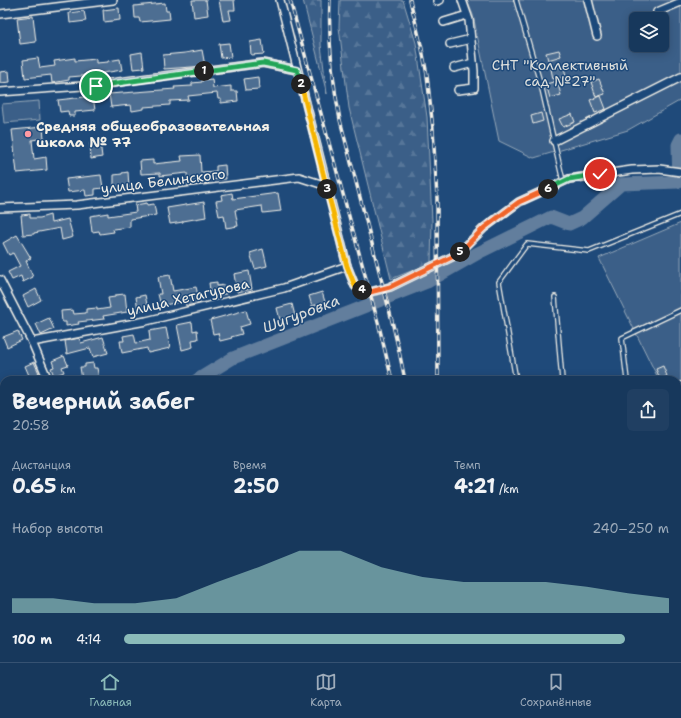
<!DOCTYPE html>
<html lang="ru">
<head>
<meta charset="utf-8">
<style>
	body { margin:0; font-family:"Shantell Sans",sans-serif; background:#203f62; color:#f1f3f6; height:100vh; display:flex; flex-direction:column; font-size:15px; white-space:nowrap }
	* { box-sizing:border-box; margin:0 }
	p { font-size:13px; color:#9eacbb }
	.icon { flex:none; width:22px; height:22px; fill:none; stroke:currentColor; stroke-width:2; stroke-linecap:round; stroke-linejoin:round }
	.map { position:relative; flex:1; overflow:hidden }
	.side { position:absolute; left:0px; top:376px; width:681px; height:286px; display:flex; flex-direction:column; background:#17385c; border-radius:12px 12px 0 0; box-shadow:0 2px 10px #0003,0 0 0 1px #365272 }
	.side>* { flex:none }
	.buttons { position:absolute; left:629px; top:12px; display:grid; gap:8px }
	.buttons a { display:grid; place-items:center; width:40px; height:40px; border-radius:6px; background:#17385c; box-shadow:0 2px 10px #0003,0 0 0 1px #365272; font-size:20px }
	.pin { position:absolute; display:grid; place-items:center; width:34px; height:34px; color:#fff; margin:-17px; border:2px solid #fff; border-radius:50%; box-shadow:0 1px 4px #0007 }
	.km { position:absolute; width:20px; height:20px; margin:-10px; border-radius:50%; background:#222; color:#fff; font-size:11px; line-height:20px; text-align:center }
	.round { display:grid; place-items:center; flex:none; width:42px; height:42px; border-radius:6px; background:#203f62 }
	.summary { display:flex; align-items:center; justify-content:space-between; height:68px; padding:0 12px }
	h1 { font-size:22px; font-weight:700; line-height:30px }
	.metrics { display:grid; grid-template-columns:repeat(3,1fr); gap:6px; height:68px; padding:4px 12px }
	.metrics div { display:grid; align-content:center }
	.metrics b { font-size:20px; font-weight:700 }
	.metrics small { font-size:11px; font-weight:400 }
	.metrics p { font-size:11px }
	.chart { height:112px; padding:8px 12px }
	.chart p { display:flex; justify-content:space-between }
	.chart svg { width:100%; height:72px; margin-top:4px; fill:#8bbbb9; opacity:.7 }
	ul { padding:0 12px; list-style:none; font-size:13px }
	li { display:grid; grid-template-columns:64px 48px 1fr; align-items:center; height:30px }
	li i { height:10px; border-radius:5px; background:#8bbbb9 }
	.dock { display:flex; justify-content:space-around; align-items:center; height:56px; border-top:1px solid #365272; background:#17385c; font-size:11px; color:#9eacbb }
	.dock a { display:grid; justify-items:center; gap:2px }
	.dock .active { color:#8bbbb9 }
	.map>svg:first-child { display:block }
	.forest { fill:url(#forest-firs); stroke:#97a8b8 }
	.garden { fill:#3a5f88; stroke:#97a8b8; fill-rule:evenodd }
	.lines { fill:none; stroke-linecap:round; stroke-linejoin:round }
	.river { stroke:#627e9d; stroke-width:13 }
	.building { fill:#4d6e92; stroke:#f4f1e8 }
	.lane-casing { stroke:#f4f1e8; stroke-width:6 }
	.street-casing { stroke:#f4f1e8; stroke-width:10 }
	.lane { stroke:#1f4a7a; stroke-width:3.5 }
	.street { stroke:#1f4a7a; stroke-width:7 }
	.rail-casing { stroke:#f4f1e8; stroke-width:3.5 }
	.rail { stroke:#1f4a7a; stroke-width:2; stroke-dasharray:6; stroke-linecap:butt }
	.split-1-casing { stroke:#fff; stroke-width:8 }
	.split-2-casing { stroke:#fff; stroke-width:8 }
	.split-3-casing { stroke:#fff; stroke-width:8 }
	.split-4-casing { stroke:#fff; stroke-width:8 }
	.split-5-casing { stroke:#fff; stroke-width:8 }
	.split-6-casing { stroke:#fff; stroke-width:8 }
	.split-7-casing { stroke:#fff; stroke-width:8 }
	.split-1 { stroke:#22a559; stroke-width:5 }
	.split-2 { stroke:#22a559; stroke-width:5 }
	.split-3 { stroke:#f5b400; stroke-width:5 }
	.split-4 { stroke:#f5b400; stroke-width:5 }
	.split-5 { stroke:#f0652b; stroke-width:5 }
	.split-6 { stroke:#f0652b; stroke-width:5 }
	.split-7 { stroke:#22a559; stroke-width:5 }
	.poi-dot { fill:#ff9aa2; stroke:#1f4a7a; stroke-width:1.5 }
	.labels { text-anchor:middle; stroke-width:3; stroke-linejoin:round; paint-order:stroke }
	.park-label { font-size:14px; fill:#e1e2de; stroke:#1f4a7a }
	.poi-label { font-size:14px; font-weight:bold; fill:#f4f1e8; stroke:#1f4a7a; text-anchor:start }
	.street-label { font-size:14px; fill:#f4f1e8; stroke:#1f4a7a }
	.water-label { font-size:15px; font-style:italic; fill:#dee0dd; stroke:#1f4a7a }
</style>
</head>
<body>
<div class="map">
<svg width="681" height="662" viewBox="0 0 681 662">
	<defs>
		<pattern id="forest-firs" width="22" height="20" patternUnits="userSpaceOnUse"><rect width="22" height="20" fill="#3a5f88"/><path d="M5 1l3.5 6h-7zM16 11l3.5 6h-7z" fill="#577699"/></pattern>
	</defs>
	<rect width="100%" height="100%" fill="#1f4a7a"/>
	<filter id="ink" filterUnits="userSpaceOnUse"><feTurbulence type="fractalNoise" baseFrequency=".025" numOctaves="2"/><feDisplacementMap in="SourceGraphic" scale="8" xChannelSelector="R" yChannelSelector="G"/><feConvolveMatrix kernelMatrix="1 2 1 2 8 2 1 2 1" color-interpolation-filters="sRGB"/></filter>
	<g filter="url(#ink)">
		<g class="forest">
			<polygon points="303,0 321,0 321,45 327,94"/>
			<polygon points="340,0 403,0 416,43 427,117 432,221 431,263 391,279 349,108 339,27"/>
		</g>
		<g class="garden">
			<path d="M467 0H681V100L628 130 534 158 499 141 473 15ZM636 19H662V45H636Z"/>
			<polygon points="39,101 40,120 4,123 2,104"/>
			<polygon points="681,223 681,425 677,417 677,380 659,380 599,258"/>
		</g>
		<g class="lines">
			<g class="river">
				<polyline points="197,380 233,358 427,282 478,253 551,217 569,224 582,218 621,184 679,182 678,145 681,139"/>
				<polyline points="0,532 4,528"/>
			</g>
		</g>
		<g class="building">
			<polygon points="192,0 206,0 208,15 194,17"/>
			<polygon points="219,0 234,0 235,10 229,10 231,20 223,21"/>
			<polygon points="165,3 166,11 169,11 170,19 140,22 139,18 135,18 134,6"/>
			<polygon points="119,8 120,20 104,22 103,10"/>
			<polygon points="84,11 86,21 70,23 69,13"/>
			<polygon points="33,16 36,42 20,44 17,18"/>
			<polygon points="262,40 264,54 251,55 250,42"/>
			<polygon points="229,43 231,57 221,58 219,44"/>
			<polygon points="202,50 205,66 164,69 163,55 185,53"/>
			<polygon points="559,50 561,56 548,60 546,53"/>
			<polygon points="142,52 144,68 133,69 131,54"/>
			<polygon points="38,58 40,68 55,66 54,61 75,58 75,61 96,59 96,63 108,62 108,61 120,59 122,70 103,73 104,77 94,78 93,75 69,77 69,80 52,83 51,75 25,78 23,60"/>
			<polygon points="564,66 566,77 553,79 551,69"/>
			<polygon points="9,71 10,82 0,83 0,72"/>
			<polygon points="258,77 259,89 246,90 244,79"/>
			<polygon points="212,79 213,88 231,86 231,91 237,91 238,101 221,103 221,99 218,99 217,93 188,96 189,100 170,101 170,105 144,107 144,109 132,111 131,105 111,107 109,94 175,89 174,87 192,86 192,83 202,82 202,80"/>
			<polygon points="599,79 605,94 596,97 591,82"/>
			<polygon points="557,81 561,95 550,98 546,84"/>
			<polygon points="93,96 95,110 75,112 75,116 69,116 68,111 60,112 58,100"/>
			<polygon points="601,96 606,109 595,113 590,100"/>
			<polygon points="541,113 543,121 533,124 531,116"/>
			<polygon points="572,114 575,122 563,127 559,119"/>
			<polygon points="43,127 44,138 32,140 34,159 46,157 47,170 17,173 12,130"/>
			<polygon points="100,142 102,157 91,159 90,143"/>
			<polygon points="200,155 201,172 216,171 216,166 225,165 226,179 208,180 209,183 188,186 187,173 160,176 160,173 141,174 140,161 153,160 153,164 182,161 181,156"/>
			<polygon points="128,172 129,188 114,189 114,175 122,174 122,173"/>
			<polygon points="101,175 103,188 95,189 95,195 86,196 85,190 68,192 66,179"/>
			<polygon points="232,193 233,199 278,193 281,211 263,213 262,206 235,210 238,226 226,228 224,215 219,216 216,201 222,200 221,195"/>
			<polygon points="204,202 206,217 183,221 183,222 170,224 167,208"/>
			<polygon points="147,203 147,205 154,204 156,215 130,219 130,227 113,229 114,232 100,234 99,231 92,232 90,216 108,213 108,216 136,212 135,205"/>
			<polygon points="30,214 30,218 40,218 50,215 51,223 68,219 73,237 62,240 60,228 34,233 34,234 23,235 21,215"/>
			<polygon points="17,235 31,258 26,261 33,277 23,282 21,276 12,280 8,272 20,266 13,253 9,255 3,243"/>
			<polygon points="263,249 267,266 255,269 250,253"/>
			<polygon points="249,271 252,289 237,292 234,274"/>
			<polygon points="170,275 173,291 196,287 200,303 186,306 185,301 164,305 163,301 160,302 158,294 161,294 158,277"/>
			<polygon points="217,282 217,286 224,285 226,294 211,296 209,283"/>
			<polygon points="36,289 41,300 28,307 23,296"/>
			<polygon points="322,292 325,302 312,306 309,296"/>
			<polygon points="125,294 127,312 103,316 104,319 78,322 79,324 66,326 66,322 62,322 61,311 73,310 74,314 86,313 86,309 97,308 97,310 110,308 108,298 115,297 115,295"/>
			<polygon points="145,295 148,309 138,310 136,297"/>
			<polygon points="292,304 295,316 280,320 277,308"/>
			<polygon points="246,310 250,324 240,327 242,334 231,337 232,338 220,341 218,333 213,334 210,320"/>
			<polygon points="49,318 54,329 41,335 36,324"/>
			<polygon points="192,322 193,331 197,330 198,339 192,340 193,347 182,350 177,325"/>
			<polygon points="166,328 170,348 148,353 147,348 122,353 120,341 124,341 123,336 134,334 136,343 150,340 149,331"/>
			<polygon points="18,331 22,340 7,347 3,337"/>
			<polygon points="103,337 108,353 93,357 90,348 67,354 65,341 79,338 81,343"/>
			<polygon points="64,356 68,365 62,367 64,372 54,376 51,368 54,367 52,361"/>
			<polygon points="34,362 39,373 38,373 41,380 31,380 25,366"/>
			<polygon points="93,363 94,368 97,368 99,379 82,380 80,367 85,367 85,364"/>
			<polygon points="663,366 667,376 660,379 656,369"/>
		</g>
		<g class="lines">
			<defs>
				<g id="lane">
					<polyline points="516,0 542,89 563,181"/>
					<polyline points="555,297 562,380"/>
					<polyline points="516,380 499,282 527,244 589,251 681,214"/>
					<polyline points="627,380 622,338 681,310"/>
					<polyline points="677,386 681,384"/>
					<polyline points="677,421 681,430"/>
					<polyline points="677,470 681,468"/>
					<polyline points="511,658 511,662"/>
					<polyline points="582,658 583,662"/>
					<polyline points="652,658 652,662"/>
				</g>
				<g id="street">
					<polyline points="280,0 347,266 355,286 366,293 390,287 458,254 484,228 519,202 569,179 632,170 659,169 681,172"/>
					<polyline points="588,0 597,36"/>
					<polyline points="437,1 440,0"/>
					<polyline points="657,12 681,2"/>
					<polyline points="0,14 113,0"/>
					<polyline points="444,22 467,15"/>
					<polyline points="450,44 471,39"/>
					<polyline points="454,68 473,63"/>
					<polyline points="458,90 474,88 474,71 469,20 462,0"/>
					<polyline points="0,92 96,85 263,63 297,70"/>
					<polyline points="554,141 681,77"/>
					<polyline points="0,208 77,205 299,177 327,186"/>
					<polyline points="0,280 32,342 48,380"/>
					<polyline points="32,342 146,321 284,288 347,266"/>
					<polyline points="2,509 4,507"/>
					<polyline points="0,594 4,590"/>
					<polyline points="130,658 132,662"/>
				</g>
			</defs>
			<use href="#lane" class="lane-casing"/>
			<use href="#street" class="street-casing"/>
			<use href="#lane" class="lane"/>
			<use href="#street" class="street"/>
			<defs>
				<g id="rail">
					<polyline points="290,0 379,326 392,380"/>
					<path d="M330 0C328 42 332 79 340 120L392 321 399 351 405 380"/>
					<polyline points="410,0 422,49 427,75 433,129 437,198 438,380"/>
					<polyline points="417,658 417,662"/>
					<polyline points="439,658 439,662"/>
				</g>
			</defs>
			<use href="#rail" class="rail-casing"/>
			<use href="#rail" class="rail"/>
		</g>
	</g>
	<g class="lines" filter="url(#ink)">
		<defs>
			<polyline id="split-1" points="96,86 204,71"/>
			<polyline id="split-2" points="204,71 263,63 297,70 301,84"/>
			<polyline id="split-3" points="301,84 327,189"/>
			<polyline id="split-4" points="327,189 347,266 355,286 362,290"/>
			<polyline id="split-5" points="362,290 366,293 390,287 458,254 460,252"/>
			<polyline id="split-6" points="460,252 484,228 519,202 548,189"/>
			<polyline id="split-7" points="548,189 569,179 600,174"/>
		</defs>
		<use href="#split-1" class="split-1-casing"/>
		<use href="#split-2" class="split-2-casing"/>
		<use href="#split-3" class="split-3-casing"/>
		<use href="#split-4" class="split-4-casing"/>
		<use href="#split-5" class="split-5-casing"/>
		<use href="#split-6" class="split-6-casing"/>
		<use href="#split-7" class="split-7-casing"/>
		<use href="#split-1" class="split-1"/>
		<use href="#split-2" class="split-2"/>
		<use href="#split-3" class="split-3"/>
		<use href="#split-4" class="split-4"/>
		<use href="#split-5" class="split-5"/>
		<use href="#split-6" class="split-6"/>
		<use href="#split-7" class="split-7"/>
	</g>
	<circle class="poi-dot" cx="28" cy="134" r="4"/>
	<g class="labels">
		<g class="park-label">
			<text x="560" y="70">СНТ "Коллективный<tspan x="560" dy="16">сад №27"</tspan></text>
		</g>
		<g class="poi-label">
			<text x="36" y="131">Средняя общеобразовательная<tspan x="36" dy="16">школа № 77</tspan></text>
		</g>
		<g class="street-label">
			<text transform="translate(163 181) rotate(-7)" y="5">улица Белинского</text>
			<text transform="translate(188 297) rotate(-13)" y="5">улица Хетагурова</text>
		</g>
		<g class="water-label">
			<text transform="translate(301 314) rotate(-21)" y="5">Шугуровка</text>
		</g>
	</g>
</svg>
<div class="buttons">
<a><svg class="icon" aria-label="layers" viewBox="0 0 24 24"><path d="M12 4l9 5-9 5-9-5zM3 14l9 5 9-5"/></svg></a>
</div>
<div class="pin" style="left:96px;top:86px;background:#1e9e55"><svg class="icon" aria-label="arrive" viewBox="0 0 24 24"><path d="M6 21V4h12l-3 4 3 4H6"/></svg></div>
<div class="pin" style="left:600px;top:174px;background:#d93025"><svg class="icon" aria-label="check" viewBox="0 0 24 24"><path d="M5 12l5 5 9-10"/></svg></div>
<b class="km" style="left:204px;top:71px">1</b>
<b class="km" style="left:301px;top:84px">2</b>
<b class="km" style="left:327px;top:189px">3</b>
<b class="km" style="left:362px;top:290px">4</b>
<b class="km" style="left:460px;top:252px">5</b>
<b class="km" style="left:548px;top:189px">6</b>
<section class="side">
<div class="summary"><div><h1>Вечерний забег</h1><p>20:58</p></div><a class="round"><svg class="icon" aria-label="share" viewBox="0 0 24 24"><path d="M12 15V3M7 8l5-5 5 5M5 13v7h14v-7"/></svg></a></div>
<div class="metrics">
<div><p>Дистанция</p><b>0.65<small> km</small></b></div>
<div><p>Время</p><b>2:50</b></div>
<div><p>Темп</p><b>4:21<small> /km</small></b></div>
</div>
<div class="chart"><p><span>Набор высоты</span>240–250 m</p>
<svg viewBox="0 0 160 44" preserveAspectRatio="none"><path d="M0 44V35L10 35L20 38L30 38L40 35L50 25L60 16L70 6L80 6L90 16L100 22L110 25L120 25L130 25L140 28L150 32L160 35V44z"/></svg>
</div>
<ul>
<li><b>100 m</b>4:14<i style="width:92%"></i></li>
</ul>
</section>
</div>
<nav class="dock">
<a class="active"><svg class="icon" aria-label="home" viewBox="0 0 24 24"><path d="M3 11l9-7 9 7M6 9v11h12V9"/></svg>Главная</a>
<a><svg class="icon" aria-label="map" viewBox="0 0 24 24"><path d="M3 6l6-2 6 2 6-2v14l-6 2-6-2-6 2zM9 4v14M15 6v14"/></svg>Карта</a>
<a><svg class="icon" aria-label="saved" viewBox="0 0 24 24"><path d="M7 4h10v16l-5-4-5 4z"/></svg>Сохранённые</a>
</nav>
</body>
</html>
